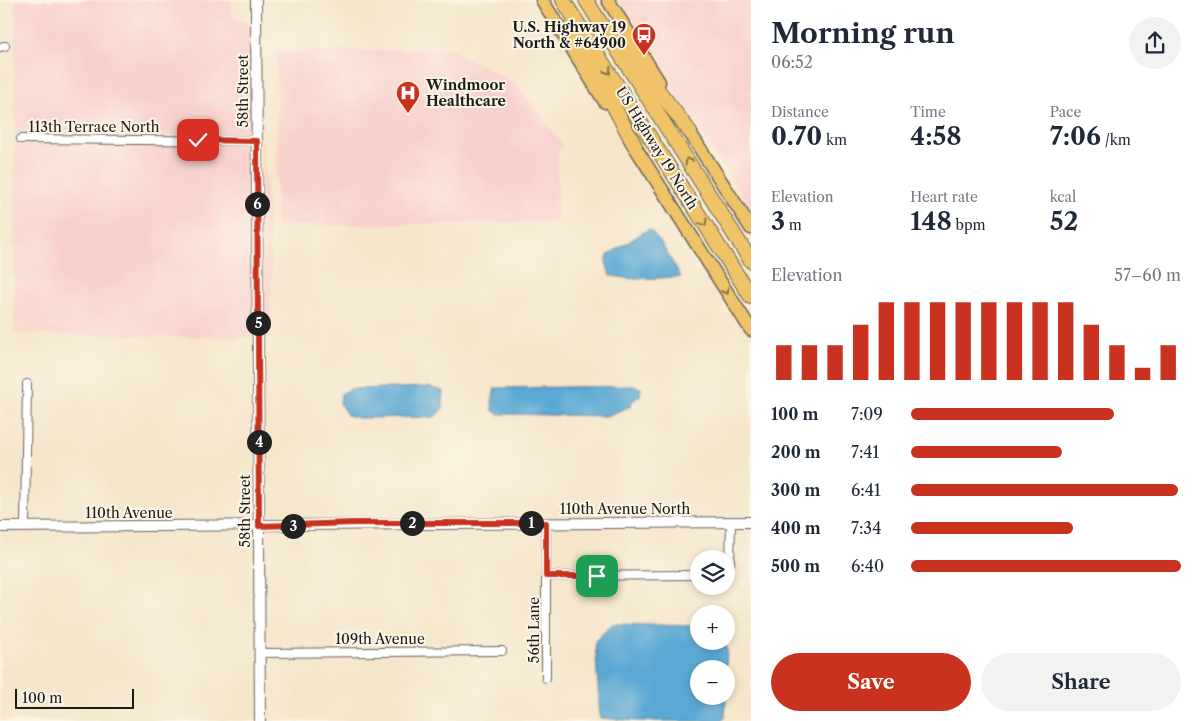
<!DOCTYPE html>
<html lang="en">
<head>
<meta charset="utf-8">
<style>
	body { margin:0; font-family:"Libre Caslon Text",serif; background:#f2f2f3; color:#1f2937; height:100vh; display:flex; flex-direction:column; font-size:19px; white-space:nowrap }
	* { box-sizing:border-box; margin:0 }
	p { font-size:16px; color:#747a83 }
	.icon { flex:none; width:28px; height:28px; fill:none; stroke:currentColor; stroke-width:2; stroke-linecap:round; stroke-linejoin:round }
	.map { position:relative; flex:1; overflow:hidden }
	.drawer { display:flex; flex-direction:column; background:#fff; width:450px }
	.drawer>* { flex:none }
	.buttons { position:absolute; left:690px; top:550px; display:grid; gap:10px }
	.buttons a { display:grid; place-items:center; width:45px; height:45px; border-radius:50%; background:#fff; box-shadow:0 2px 8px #0003; font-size:25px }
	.scale { position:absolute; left:15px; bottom:12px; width:119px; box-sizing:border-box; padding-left:5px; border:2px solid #1c1c1c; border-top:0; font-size:14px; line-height:18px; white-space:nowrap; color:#1c1c1c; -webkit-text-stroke:4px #fcf5e5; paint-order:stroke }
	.pin { position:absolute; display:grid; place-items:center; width:42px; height:42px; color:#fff; margin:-21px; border-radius:10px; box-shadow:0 2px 8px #0006 }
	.km { position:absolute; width:25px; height:25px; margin:-12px; border-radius:50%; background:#222; color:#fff; font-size:14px; line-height:25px; text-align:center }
	.round { display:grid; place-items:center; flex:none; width:52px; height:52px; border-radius:26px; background:#f2f2f3 }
	.headline { display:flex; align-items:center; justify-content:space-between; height:85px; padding:0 20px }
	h1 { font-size:28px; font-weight:700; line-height:38px }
	.figures { display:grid; grid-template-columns:repeat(3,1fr); gap:8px; height:85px; padding:5px 20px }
	.figures div { display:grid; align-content:center }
	.figures b { font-size:25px; font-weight:700 }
	.figures small { font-size:14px; font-weight:400 }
	.figures p { font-size:14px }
	.chart { height:140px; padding:10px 20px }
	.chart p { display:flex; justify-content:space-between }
	.chart svg { width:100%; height:90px; margin-top:5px; stroke:#c8321e; stroke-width:6 }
	.button { display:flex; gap:10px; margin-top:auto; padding:10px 20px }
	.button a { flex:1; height:58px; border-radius:30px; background:#c8321e; color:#fff; font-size:20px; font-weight:700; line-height:58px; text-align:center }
	.button a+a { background:#f2f2f3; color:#1f2937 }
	ul { padding:0 20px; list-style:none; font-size:16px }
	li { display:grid; grid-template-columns:80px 60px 1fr; align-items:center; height:38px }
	li i { height:12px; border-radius:6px; background:#c8321e }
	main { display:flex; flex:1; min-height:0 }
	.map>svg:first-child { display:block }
	.built { fill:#f7d0cb }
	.water { fill:#5aa8d4; stroke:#3b6278 }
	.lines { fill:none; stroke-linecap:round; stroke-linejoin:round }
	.minor-casing { stroke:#686359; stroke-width:10 }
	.tertiary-casing { stroke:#686359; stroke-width:12 }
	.primary-casing { stroke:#686359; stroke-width:15 }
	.motorway-casing { stroke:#686359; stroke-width:16 }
	.minor { stroke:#fff; stroke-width:8 }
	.tertiary { stroke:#fff; stroke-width:10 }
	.primary { stroke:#f0c369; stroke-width:12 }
	.motorway { stroke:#f0c369; stroke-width:14 }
	.oneway { stroke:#867042 }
	.route-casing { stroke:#fff; stroke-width:10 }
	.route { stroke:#c8321e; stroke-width:6 }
	.labels { text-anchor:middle; stroke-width:4; stroke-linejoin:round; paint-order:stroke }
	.poi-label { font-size:14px; font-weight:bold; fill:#1c1c1c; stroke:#fcf5e5; text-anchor:end }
	.street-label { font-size:14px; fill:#1c1c1c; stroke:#fcf5e5 }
</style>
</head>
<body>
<main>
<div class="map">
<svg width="751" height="721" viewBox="0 0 751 721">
	<rect width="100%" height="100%" fill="#fcf5e5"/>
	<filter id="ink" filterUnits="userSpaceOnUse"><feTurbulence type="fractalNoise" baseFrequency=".02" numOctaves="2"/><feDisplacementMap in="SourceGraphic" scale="10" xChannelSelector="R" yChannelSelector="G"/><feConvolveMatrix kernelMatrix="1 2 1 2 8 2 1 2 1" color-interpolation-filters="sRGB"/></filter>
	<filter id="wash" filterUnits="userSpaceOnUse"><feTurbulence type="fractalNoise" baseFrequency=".0096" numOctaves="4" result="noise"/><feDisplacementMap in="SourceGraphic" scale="20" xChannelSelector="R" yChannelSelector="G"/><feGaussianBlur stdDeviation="1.12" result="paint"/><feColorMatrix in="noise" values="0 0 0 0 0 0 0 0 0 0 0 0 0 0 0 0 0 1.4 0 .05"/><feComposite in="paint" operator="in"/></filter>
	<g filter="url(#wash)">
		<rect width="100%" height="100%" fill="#f5e6cb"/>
		<g class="built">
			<polygon points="15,0 232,0 233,19 252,24 252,136 17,135 17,144 253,145 254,338 14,334"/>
			<polygon points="617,0 751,0 751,208 692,119"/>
			<polygon points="450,49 516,84 563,145 558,156 557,222 276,226 277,52"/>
			<polygon points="261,119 272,277 270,338 263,338"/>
		</g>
		<g class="water">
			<polygon points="649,229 660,241 681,277 635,279 610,276 606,262 608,255"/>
			<polygon points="634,386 641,388 640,396 630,403 631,406 607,416 499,414 493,411 492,401 495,388"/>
			<polygon points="428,387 443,391 443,408 435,417 358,418 347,415 340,404 341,394 350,389"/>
			<polygon points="612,624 699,626 699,641 725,641 727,651 726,669 699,669 699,696 726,696 725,718 721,721 639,721 600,718 595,641"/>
		</g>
	</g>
	<g filter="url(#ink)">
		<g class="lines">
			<defs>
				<g id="minor">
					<polyline points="0,47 5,46"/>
					<polyline points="21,139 257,141"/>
					<polyline points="546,523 546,678"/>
					<polyline points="25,527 27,384"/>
					<polyline points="726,571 730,563 731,522"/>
					<polyline points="546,576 699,575"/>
					<polyline points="259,653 502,651"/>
				</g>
				<g id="tertiary">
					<polyline points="256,0 260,721"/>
					<polyline points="0,527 751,522"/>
				</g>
				<g id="primary">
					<polyline points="542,0 605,102"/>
					<polyline points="608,0 659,82"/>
					<polyline points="685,125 751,228"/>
					<polyline points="630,139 751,330"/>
				</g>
				<g id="motorway">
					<polyline points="563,0 751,297"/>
					<polyline points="586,0 751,261"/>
					<polyline points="571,27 635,146"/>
					<polyline points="618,37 690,132"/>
				</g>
			</defs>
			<use href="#minor" class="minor-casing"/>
			<use href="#tertiary" class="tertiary-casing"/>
			<use href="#primary" class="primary-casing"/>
			<use href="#motorway" class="motorway-casing"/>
			<use href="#minor" class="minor"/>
			<use href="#tertiary" class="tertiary"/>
			<use href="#primary" class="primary"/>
			<use href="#motorway" class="motorway"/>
		</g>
		<defs><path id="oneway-chevron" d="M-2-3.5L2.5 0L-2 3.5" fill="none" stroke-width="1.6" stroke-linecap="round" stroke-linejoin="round" transform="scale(1.25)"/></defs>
		<g class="oneway">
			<use href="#oneway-chevron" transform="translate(608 71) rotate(58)"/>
			<use href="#oneway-chevron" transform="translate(688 161) rotate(-122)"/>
			<use href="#oneway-chevron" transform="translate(704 223) rotate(58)"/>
			<use href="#oneway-chevron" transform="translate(726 291) rotate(58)"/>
		</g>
	</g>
	<g class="lines" filter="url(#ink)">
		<defs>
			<polyline id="route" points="198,140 257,141 259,526 354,523 546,523 546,576 597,576"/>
		</defs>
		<use href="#route" class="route-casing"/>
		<use href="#route" class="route"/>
	</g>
	<defs>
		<symbol id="bus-pin" viewBox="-11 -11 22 30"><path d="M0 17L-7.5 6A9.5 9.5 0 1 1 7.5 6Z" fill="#c8321e" stroke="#fcf5e5"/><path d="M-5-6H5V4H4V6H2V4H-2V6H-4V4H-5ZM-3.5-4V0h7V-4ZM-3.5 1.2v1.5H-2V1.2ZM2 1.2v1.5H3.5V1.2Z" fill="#fff"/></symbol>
		<symbol id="hospital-pin" viewBox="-11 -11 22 30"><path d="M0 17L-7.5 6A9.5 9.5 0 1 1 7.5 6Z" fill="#c8321e" stroke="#fcf5e5"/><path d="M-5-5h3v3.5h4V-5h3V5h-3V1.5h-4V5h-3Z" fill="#fff"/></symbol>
	</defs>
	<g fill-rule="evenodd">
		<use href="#bus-pin" x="630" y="21" width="28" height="38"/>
		<use href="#hospital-pin" x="394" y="79" width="28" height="38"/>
	</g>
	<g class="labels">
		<g class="poi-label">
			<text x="626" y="32">U.S. Highway 19<tspan x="626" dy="16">North &amp; #64900</tspan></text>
			<text x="426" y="90" text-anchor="start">Windmoor<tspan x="426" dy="16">Healthcare</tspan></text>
		</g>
		<g class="street-label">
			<text transform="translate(243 91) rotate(-90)" y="5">58th Street</text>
			<text x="94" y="132">113th Terrace North</text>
			<text transform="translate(657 148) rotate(58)" y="5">US Highway 19 North</text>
			<text x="625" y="514">110th Avenue North</text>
			<text transform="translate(245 511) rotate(-90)" y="5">58th Street</text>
			<text x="129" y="518">110th Avenue</text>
			<text transform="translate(534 630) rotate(-90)" y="5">56th Lane</text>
			<text x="380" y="644">109th Avenue</text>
		</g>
	</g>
</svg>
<div class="buttons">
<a><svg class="icon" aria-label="layers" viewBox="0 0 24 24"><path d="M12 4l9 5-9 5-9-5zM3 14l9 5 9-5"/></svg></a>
<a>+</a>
<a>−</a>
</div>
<div class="scale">100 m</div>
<div class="pin" style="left:597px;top:576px;background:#1e9e55"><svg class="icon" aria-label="arrive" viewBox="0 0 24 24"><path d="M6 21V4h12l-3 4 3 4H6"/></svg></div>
<div class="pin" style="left:198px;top:140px;background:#d93025"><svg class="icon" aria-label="check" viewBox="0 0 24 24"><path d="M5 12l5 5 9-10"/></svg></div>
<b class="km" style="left:531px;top:523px">1</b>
<b class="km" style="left:412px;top:523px">2</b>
<b class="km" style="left:293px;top:526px">3</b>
<b class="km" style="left:259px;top:442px">4</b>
<b class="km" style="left:258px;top:323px">5</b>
<b class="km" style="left:257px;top:204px">6</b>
</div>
<section class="drawer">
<div class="headline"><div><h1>Morning run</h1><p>06:52</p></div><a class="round"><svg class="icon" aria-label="share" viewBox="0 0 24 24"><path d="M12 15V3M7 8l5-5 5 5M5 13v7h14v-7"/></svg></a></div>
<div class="figures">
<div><p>Distance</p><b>0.70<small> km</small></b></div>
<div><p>Time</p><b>4:58</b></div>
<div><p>Pace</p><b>7:06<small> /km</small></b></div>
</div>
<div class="figures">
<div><p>Elevation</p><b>3<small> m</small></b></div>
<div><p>Heart rate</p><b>148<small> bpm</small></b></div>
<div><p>kcal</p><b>52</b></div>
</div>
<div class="chart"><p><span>Elevation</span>57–60 m</p>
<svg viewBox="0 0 160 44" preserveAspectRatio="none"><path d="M5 44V27M15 44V27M25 44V27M35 44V17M45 44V6M55 44V6M65 44V6M75 44V6M85 44V6M95 44V6M105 44V6M115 44V6M125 44V17M135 44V27M145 44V38M155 44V27"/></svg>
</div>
<ul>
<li><b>100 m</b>7:09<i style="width:75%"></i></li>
<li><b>200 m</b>7:41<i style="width:56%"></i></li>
<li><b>300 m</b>6:41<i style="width:99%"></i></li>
<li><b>400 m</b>7:34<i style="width:60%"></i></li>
<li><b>500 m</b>6:40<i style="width:100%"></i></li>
</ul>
<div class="button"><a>Save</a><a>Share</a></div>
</section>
</main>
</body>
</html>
